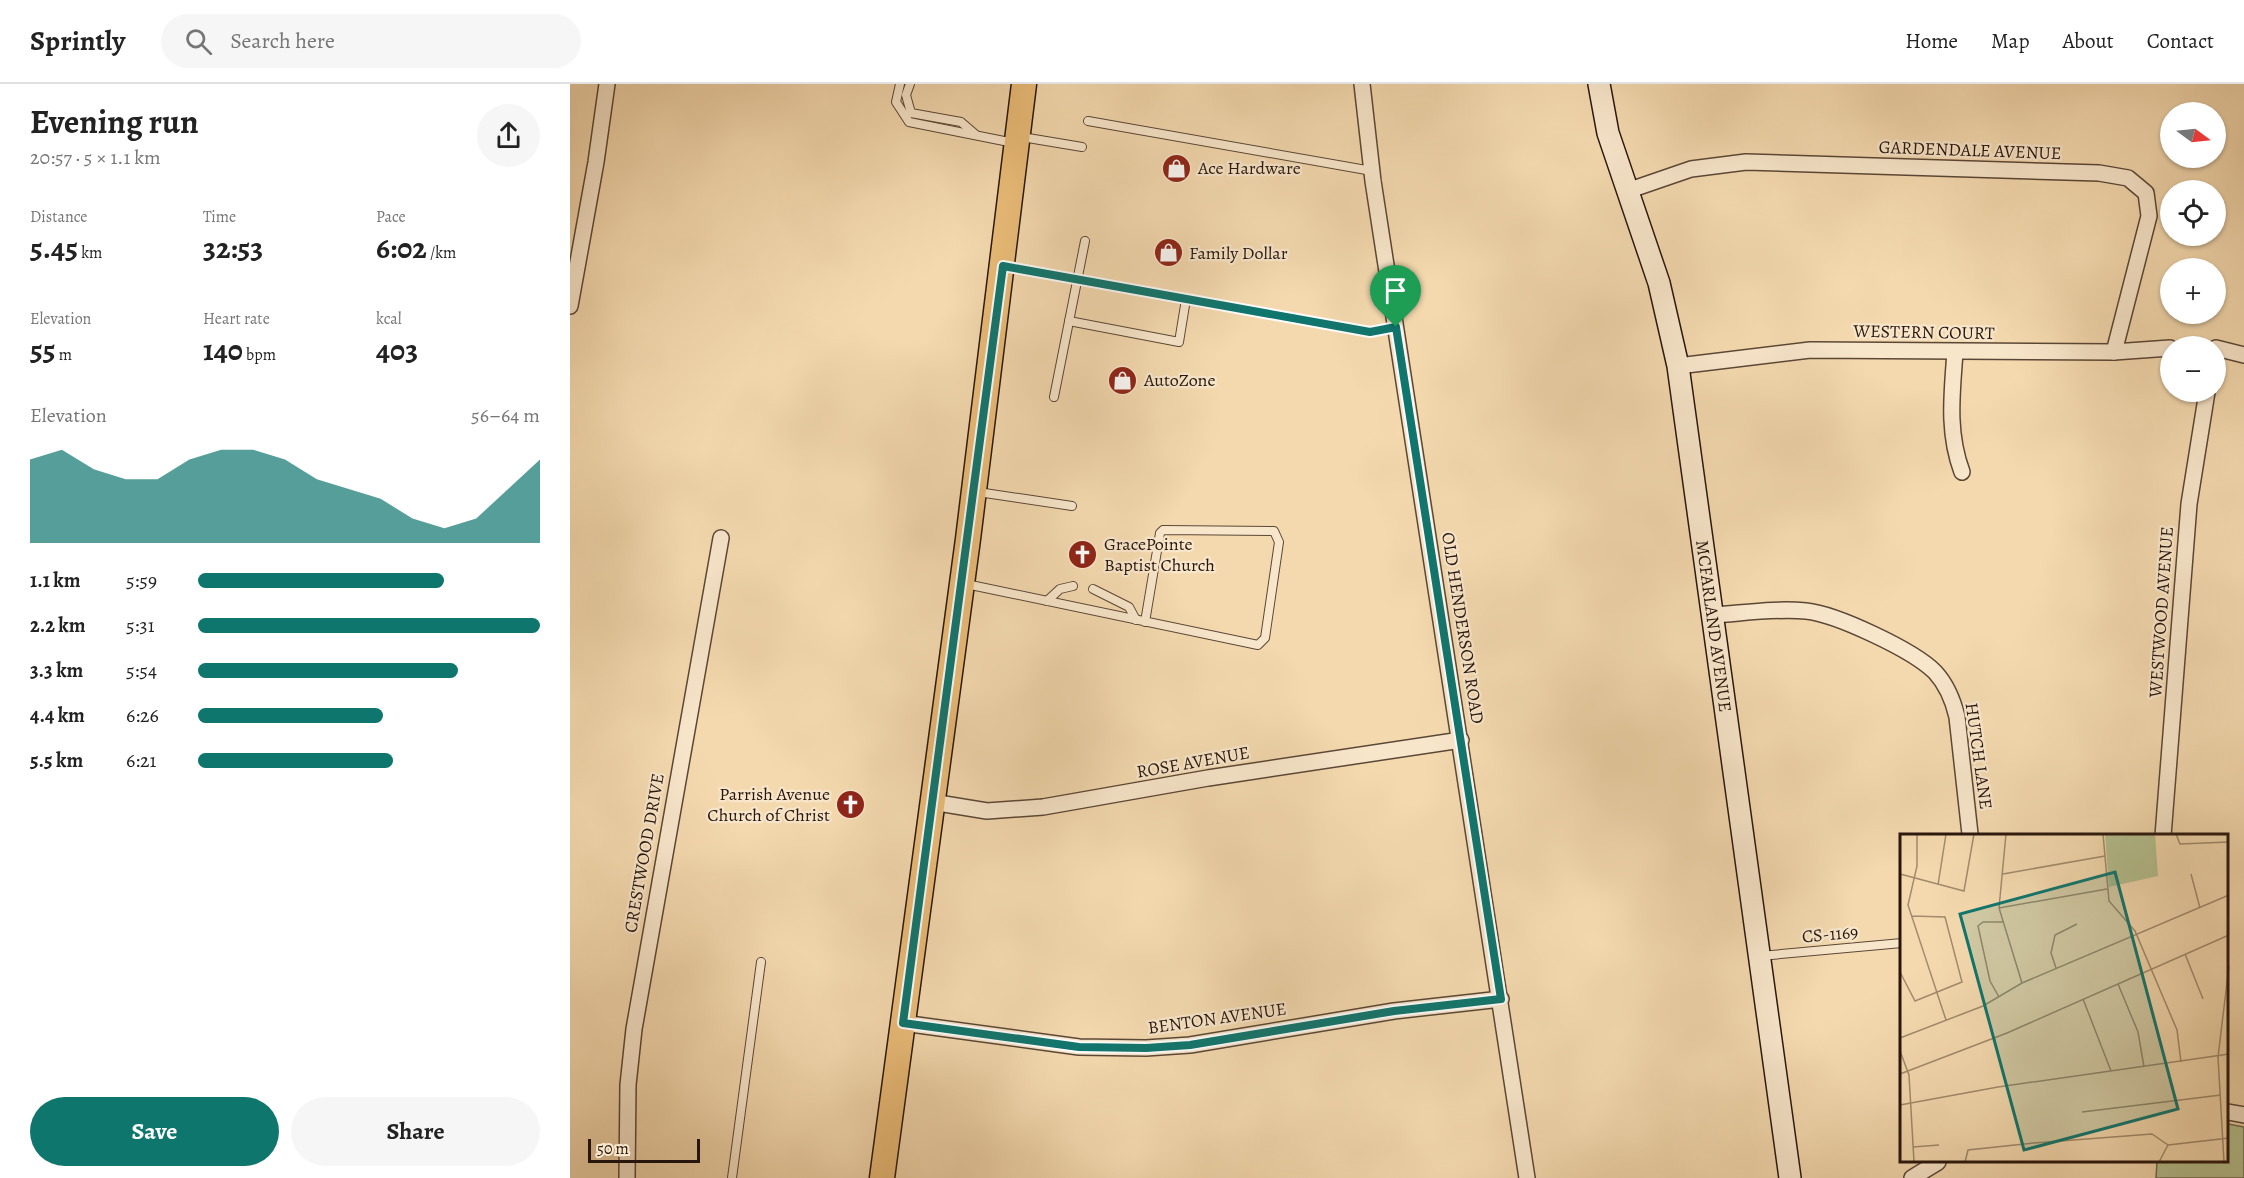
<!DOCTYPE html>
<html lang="en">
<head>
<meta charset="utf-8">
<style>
	body { margin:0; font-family:Alegreya,serif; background:#f6f6f6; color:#222; height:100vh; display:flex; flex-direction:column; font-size:22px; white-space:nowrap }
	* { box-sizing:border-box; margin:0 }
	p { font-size:20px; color:#767676 }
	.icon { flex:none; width:33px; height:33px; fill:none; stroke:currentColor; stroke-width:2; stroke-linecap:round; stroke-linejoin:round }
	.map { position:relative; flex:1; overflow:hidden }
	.drawer { display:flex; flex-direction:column; background:#fff; width:570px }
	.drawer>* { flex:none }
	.needle { width:39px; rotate:105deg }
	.buttons { position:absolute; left:1590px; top:18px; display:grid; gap:12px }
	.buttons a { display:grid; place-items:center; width:66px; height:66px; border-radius:50%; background:#fff; box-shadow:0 2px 4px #0004; font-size:30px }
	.scale { position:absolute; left:18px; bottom:15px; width:112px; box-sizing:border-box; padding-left:6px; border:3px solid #28160d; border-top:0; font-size:16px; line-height:21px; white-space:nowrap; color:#28160d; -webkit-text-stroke:4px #f8e6cb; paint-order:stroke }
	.pin { position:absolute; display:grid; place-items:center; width:51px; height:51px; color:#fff; margin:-62px -26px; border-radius:50% 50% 50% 0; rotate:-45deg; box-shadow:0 0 6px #0007 }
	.pin .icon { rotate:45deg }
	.round { display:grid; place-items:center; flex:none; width:63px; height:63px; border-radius:32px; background:#f6f6f6 }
	.summary { display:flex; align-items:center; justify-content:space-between; height:102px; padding:0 30px }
	h1 { font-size:33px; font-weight:600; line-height:45px }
	.metrics { display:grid; grid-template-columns:repeat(3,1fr); gap:9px; height:102px; padding:6px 30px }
	.metrics div { display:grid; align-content:center }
	.metrics b { font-size:30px; font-weight:600 }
	.metrics small { font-size:16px; font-weight:400 }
	.metrics p { font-size:16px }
	.chart { height:168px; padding:12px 30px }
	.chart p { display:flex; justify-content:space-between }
	.chart svg { width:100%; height:108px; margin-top:6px; fill:#0f766e; opacity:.7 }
	.action { display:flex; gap:12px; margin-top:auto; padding:12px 30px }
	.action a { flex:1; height:69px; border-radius:36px; background:#0f766e; color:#fff; font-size:24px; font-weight:600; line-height:69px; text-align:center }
	.action a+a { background:#f6f6f6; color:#222 }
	ul { padding:0 30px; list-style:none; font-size:20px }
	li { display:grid; grid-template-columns:96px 72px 1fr; align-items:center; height:45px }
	li i { height:15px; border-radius:8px; background:#0f766e }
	header { display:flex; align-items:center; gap:36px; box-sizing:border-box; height:84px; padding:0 30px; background:#fff; border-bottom:2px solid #e0e0e0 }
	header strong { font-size:28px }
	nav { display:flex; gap:33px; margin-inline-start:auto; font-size:21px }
	.search { width:420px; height:54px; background:#f6f6f6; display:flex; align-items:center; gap:15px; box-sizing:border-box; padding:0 21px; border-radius:33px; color:#767676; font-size:22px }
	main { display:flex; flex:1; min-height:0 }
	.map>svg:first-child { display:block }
	.green { fill:#b5c090; stroke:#6e6b4e; stroke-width:1.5 }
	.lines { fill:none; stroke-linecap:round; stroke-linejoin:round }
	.lane-casing { stroke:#5b4736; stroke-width:10 }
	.street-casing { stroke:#5b4736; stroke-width:18 }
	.secondary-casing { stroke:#28160d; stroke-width:24 }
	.primary-casing { stroke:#28160d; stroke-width:27 }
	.lane { stroke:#f8e6cb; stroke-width:8 }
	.street { stroke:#f8e6cb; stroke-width:15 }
	.secondary { stroke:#f8e6cb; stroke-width:21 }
	.primary { stroke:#eabc78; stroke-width:24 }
	.route-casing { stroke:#fff; stroke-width:12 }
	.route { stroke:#0f766e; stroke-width:8 }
	.labels { text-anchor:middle; stroke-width:4.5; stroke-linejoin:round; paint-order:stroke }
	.street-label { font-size:18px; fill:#28160d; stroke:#f8e6cb }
	.poi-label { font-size:18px; fill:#28160d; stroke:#f8e6cb; text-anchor:start }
	.inset-road { fill:none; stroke:#a28b6e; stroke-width:1.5 }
	.view { fill:#0f766e; fill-opacity:0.15; stroke:#0f766e; stroke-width:3 }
	.inset-edge { fill:none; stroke:#28160d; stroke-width:3 }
</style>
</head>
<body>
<header>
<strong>Sprintly</strong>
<div class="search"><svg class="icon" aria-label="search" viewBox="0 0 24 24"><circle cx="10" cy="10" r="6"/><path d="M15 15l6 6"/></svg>Search here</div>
<nav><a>Home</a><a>Map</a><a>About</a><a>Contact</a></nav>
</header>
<main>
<section class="drawer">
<div class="summary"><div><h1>Evening run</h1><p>20:57 · 5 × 1.1 km</p></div><a class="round"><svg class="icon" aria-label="share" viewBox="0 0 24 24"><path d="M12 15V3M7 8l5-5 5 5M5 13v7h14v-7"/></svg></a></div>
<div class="metrics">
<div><p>Distance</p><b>5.45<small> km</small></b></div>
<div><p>Time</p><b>32:53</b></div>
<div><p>Pace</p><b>6:02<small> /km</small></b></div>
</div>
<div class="metrics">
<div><p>Elevation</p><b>55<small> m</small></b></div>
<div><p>Heart rate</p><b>140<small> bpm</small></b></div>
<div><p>kcal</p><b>403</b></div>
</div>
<div class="chart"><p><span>Elevation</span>56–64 m</p>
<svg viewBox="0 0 160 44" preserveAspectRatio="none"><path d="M0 44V10L10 6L20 14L30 18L40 18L50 10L60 6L70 6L80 10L90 18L100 22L110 26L120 34L130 38L140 34L150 22L160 10V44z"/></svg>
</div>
<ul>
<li><b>1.1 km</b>5:59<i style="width:72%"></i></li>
<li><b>2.2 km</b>5:31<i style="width:100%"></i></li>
<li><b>3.3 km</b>5:54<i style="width:76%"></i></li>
<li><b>4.4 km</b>6:26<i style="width:54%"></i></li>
<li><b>5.5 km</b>6:21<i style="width:57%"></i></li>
</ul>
<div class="action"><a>Save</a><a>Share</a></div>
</section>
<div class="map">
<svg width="1674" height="1094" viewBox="0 0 1674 1094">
	<rect width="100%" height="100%" fill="#f4d9af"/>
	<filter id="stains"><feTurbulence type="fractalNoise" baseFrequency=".00333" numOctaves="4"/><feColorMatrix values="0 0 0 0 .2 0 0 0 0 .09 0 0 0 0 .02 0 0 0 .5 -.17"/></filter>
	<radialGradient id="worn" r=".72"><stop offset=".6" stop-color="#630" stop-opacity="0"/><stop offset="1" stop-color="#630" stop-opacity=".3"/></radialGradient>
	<polygon class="green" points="1658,1040 1674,1043 1674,1094 1586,1094 1587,1078 1658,1078"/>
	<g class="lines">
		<defs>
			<g id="lane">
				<polyline points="330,0 326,18 339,38 444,59"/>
				<polyline points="340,0 336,11 341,29 391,38 405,50"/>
				<polyline points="518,37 802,87"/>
				<polyline points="452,53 512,63"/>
				<polyline points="435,182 800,248 826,243"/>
				<polyline points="499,237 609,258 616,215"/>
				<polyline points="484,313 515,157"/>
				<polyline points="408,408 502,422"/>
				<polyline points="396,500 688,561 695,554 709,458 704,447 593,446 590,449 575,538"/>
				<polyline points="523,505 559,523 566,536"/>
				<polyline points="477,517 490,505 503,502"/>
				<polyline points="1190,872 1332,859"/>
				<polyline points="162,1094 191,878"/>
			</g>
			<g id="street">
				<polyline points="792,0 803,97 957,1094"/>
				<polyline points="1057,107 1121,85 1176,78 1529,89 1558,94 1576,109 1579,132 1544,268"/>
				<polyline points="0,222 26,78 37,0"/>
				<polyline points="1646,264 1674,271"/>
				<path d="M1385 268C1382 310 1377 348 1392 388"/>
				<polyline points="1108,282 1240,266 1544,268 1600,264"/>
				<path d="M1143 531C1174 529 1206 524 1236 527 1266 530 1343 566 1365 588 1377 601 1383 616 1387 633L1400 750"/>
				<polyline points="362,718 417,727 473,723 638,694 891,656"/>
				<polyline points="1593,752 1619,420 1637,308"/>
				<polyline points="333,939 509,963 576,964 620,961 824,927 931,915"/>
				<polyline points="1658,1028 1674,1031"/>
				<polyline points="57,1094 58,1001 64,945 151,454"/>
				<polyline points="1342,1094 1368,1078"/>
			</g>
			<g id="secondary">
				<path id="s1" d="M1029 0 1038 49 1089 199 1108 282 1220 1094"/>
			</g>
			<polyline id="primary" points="312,1094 398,455 454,0"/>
		</defs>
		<use href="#lane" class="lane-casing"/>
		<use href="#street" class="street-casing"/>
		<use href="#secondary" class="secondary-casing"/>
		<use href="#primary" class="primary-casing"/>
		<use href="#lane" class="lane"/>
		<use href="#street" class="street"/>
		<use href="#secondary" class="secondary"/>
		<use href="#primary" class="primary"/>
	</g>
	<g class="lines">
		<defs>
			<polygon id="route" points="433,182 800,248 826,243 931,915 824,927 620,961 576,964 509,963 333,939"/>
		</defs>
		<use href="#route" class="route-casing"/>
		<use href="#route" class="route"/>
	</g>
	<defs>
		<symbol id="shop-disc" viewBox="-11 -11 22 22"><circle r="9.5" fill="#8f2418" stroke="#f8e6cb"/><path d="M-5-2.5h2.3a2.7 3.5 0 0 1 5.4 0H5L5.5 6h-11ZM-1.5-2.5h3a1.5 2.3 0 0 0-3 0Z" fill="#fff"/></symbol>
		<symbol id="church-disc" viewBox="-11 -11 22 22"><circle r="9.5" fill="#8f2418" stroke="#f8e6cb"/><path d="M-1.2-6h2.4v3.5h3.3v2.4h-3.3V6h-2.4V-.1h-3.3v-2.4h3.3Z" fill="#fff"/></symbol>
	</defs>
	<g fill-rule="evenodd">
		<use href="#shop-disc" x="590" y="68" width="33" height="33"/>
		<use href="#shop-disc" x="582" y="152" width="33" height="33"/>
		<use href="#shop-disc" x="536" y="280" width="33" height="33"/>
		<use href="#church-disc" x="496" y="454" width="33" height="33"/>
		<use href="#church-disc" x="264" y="704" width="33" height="33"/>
	</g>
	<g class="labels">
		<g class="street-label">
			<text transform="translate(1400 66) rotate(2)" y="6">GARDENDALE AVENUE</text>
			<text transform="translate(1354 248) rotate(1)" y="6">WESTERN COURT</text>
			<text transform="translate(1591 528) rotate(-86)" y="6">WESTWOOD AVENUE</text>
			<text dy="6" stroke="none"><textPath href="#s1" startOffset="556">MCFARLAND AVENUE</textPath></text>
			<text transform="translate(893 544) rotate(81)" y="6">OLD HENDERSON ROAD</text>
			<text transform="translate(1409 672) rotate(82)" y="6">HUTCH LANE</text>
			<text transform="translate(623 678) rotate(-10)" y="6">ROSE AVENUE</text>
			<text transform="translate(74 769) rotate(-80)" y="6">CRESTWOOD DRIVE</text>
			<text transform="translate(1260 850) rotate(-5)" y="6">CS-1169</text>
			<text transform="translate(647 934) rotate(-8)" y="6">BENTON AVENUE</text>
		</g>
		<g class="poi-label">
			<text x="628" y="90">Ace Hardware</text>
			<text x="619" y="175">Family Dollar</text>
			<text x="574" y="302">AutoZone</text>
			<text x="534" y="466">GracePointe<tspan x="534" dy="21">Baptist Church</tspan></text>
			<text x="260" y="716" text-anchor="end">Parrish Avenue<tspan x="260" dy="21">Church of Christ</tspan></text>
		</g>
	</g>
	<g transform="translate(1330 750)">
		<rect width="328" height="328" fill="#f4d9af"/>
		<path d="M205 0H255L258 42 209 53Z" fill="#b5c090"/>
		<path class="inset-road" d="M17 0V32L8 71 46 186M106 0 99 74 122 149M203 0 209 67 235 97 277 196 281 228M276 0 280 10 329 8M0 40 64 57 74 0M103 40 205 22M291 40 300 74M38 51 46 0M99 74 207 55M285 120 303 165M156 134 151 119 155 101 177 90M0 138 15 167 62 148 45 83 12 82M218 150 238 198 244 233M99 163 90 147 78 92 83 88H103M183 165 211 237M0 204 83 172 122 149 329 61M0 217 9 241 14 328M0 240 107 199 329 101M0 271 98 253 329 220M182 278 321 261M268 311 329 304M13 313 39 311M65 328 68 316 134 309 252 300 268 311M259 328 268 311M324 328 318 223 329 132"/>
		<path class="view" d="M215 38 278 275 124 316 60 80Z"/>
		<rect width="328" height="328" class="inset-edge"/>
	</g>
	<rect width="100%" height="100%" filter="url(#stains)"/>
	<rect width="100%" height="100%" fill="url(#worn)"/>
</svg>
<div class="buttons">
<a><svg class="needle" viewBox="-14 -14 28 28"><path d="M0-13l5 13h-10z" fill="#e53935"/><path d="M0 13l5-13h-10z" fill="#767676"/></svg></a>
<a><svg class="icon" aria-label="locate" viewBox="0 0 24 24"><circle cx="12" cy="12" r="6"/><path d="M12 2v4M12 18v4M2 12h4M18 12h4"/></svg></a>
<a>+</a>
<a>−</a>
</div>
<div class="scale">50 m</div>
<div class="pin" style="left:826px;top:243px;background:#1e9e55"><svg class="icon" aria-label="arrive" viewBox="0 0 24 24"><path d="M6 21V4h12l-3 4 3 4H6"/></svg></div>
</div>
</main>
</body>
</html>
